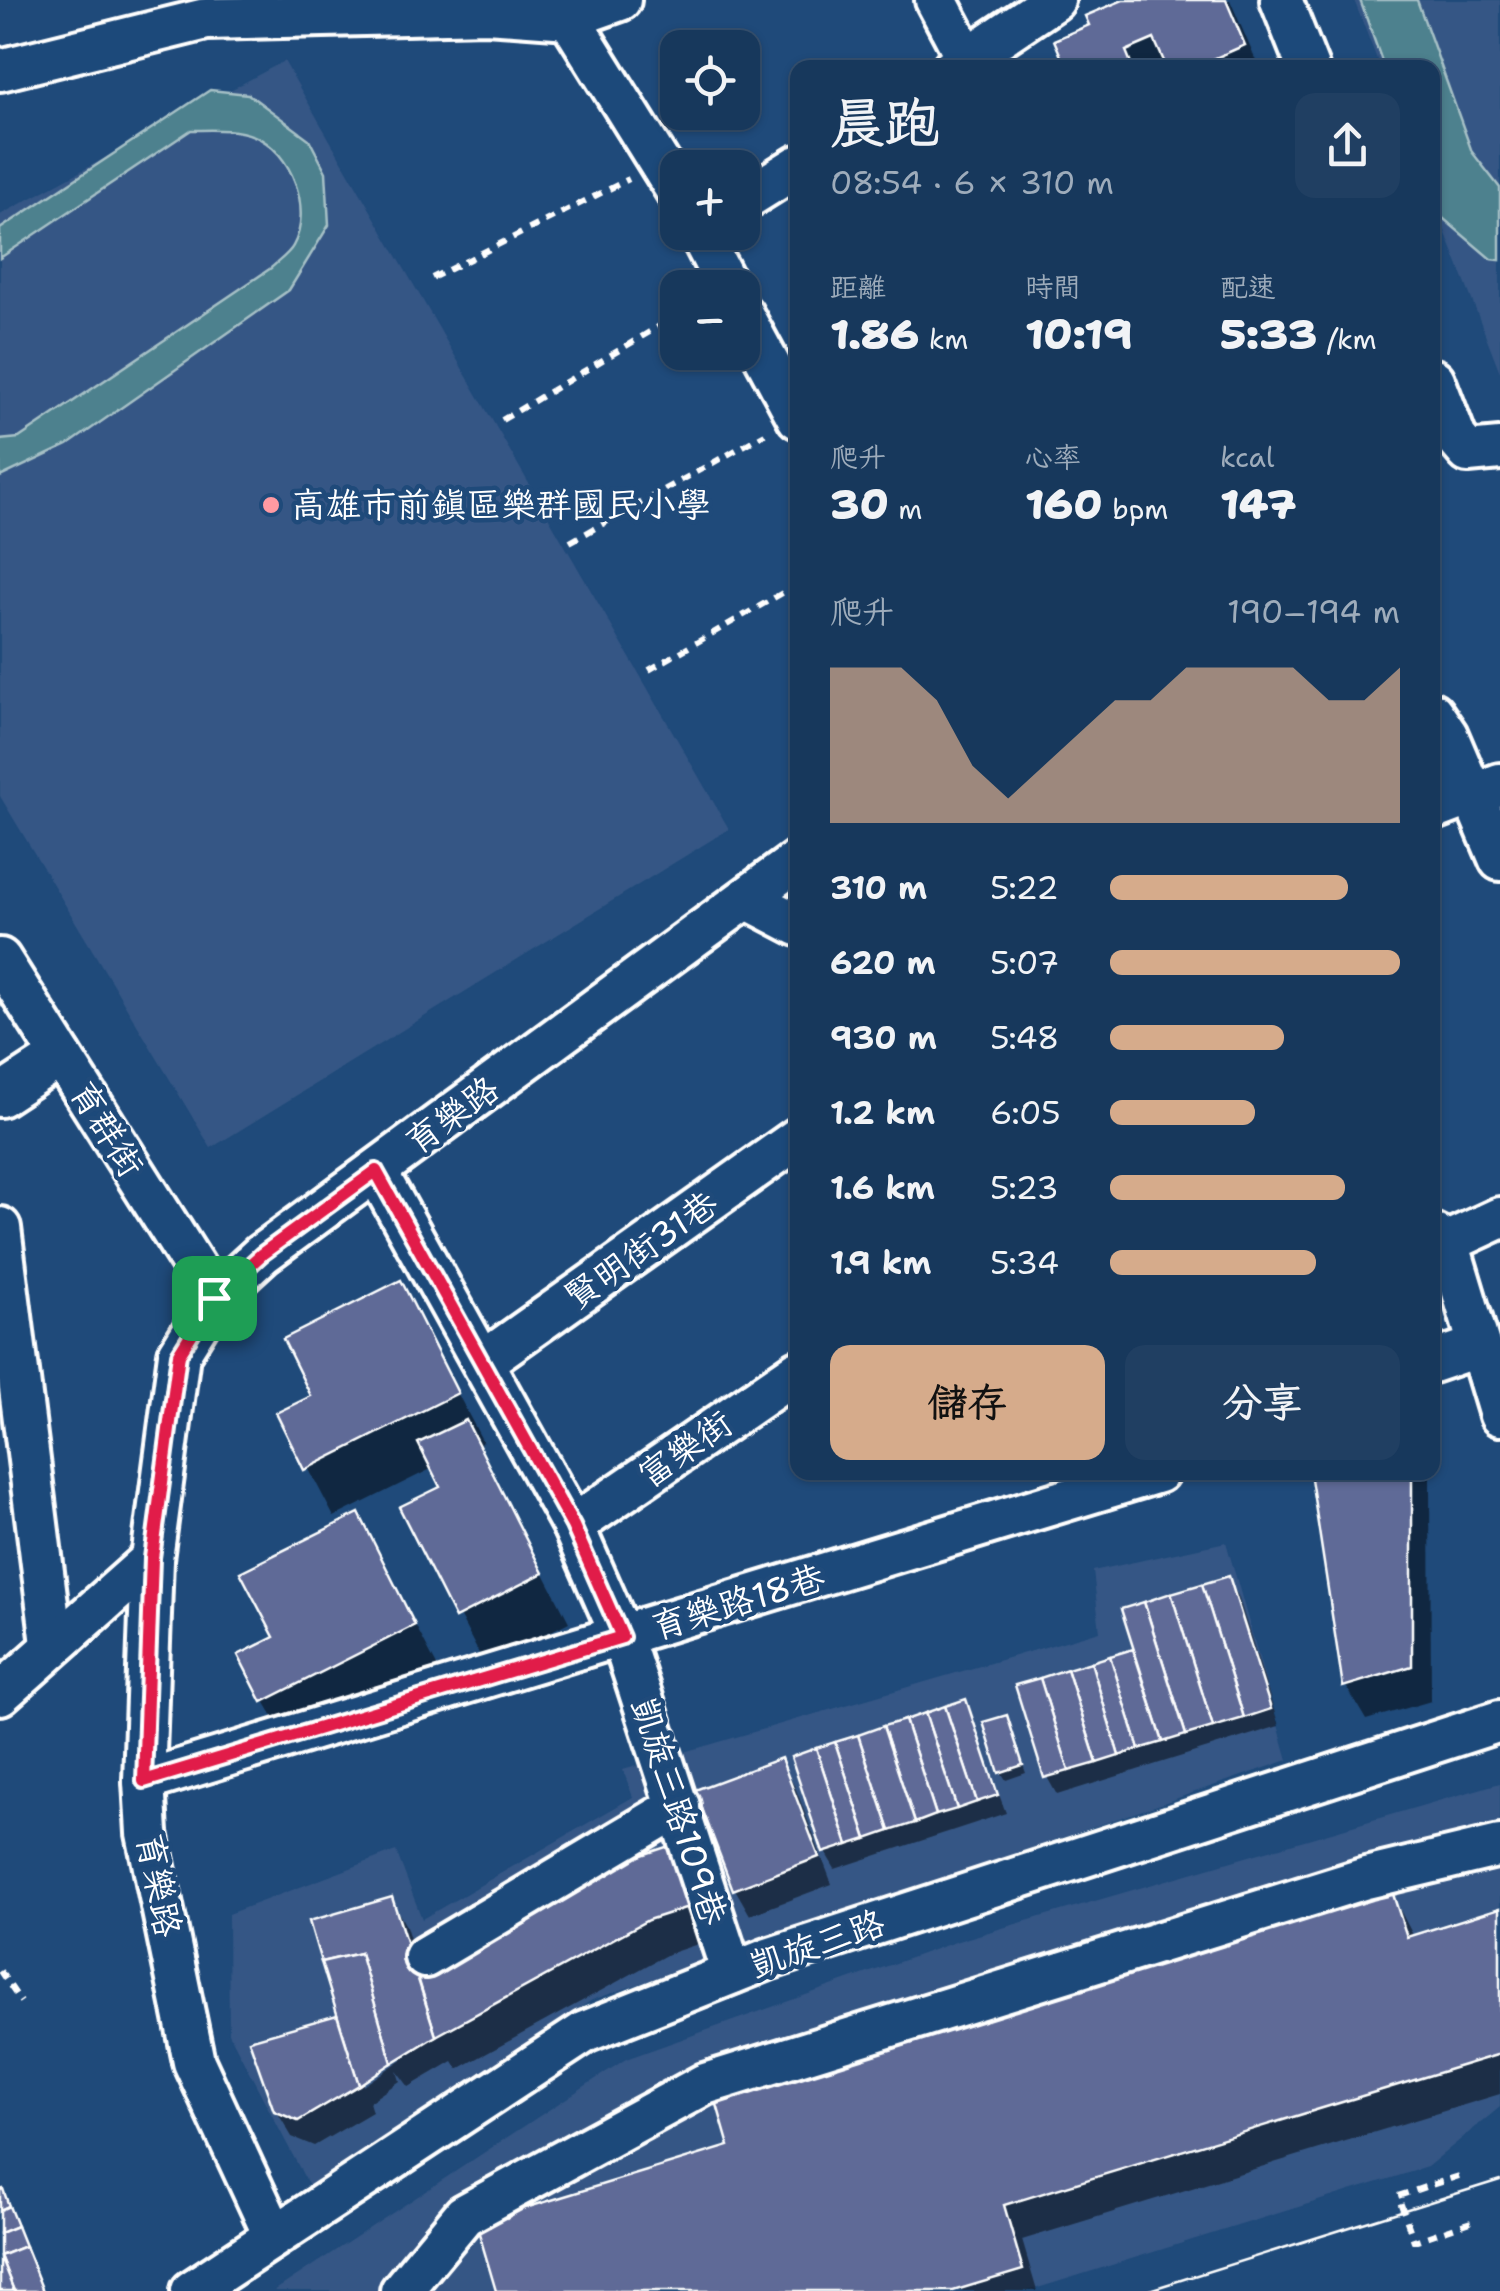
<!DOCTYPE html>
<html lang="zh-TW">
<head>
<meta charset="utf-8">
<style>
	body { margin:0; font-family:"Shantell Sans","LXGW WenKai TC",sans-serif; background:#203f62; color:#f1f3f6; height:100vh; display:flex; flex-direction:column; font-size:38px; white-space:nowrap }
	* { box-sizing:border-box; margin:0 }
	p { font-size:32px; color:#9eacbb }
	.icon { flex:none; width:55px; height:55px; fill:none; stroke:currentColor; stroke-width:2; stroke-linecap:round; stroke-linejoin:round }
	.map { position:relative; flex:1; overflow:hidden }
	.sheet { position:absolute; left:790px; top:60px; width:650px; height:1420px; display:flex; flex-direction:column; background:#17385c; border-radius:20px; box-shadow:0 2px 8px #0004,0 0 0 2px #365272 }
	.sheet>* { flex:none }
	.tools { position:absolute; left:660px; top:30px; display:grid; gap:20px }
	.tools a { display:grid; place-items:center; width:100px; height:100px; border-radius:20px; background:#17385c; box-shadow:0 2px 8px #0004,0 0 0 2px #365272; font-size:50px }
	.pin { position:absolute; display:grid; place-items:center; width:85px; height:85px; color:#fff; margin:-42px; border-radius:20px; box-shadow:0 5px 15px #0006 }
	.round { display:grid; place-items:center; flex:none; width:105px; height:105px; border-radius:20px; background:#203f62 }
	.summary { display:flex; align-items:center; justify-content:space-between; height:170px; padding:0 40px }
	h1 { font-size:55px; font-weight:800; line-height:75px }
	.metrics { display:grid; grid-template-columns:repeat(3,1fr); gap:15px; height:170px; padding:10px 40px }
	.metrics div { display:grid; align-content:center }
	.metrics b { font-size:42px; font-weight:800 }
	.metrics small { font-size:28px; font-weight:400 }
	.metrics p { font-size:28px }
	.chart { height:280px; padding:20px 40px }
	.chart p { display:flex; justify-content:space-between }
	.chart svg { width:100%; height:180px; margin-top:10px; fill:#d6ab8b; opacity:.7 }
	.primary-button { display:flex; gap:20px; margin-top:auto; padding:20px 40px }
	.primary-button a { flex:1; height:115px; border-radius:20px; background:#d6ab8b; color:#111; font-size:40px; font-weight:800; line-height:115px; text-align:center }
	.primary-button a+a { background:#203f62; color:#f1f3f6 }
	ul { padding:0 40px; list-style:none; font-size:32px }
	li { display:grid; grid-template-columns:160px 120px 1fr; align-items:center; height:75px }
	li i { height:25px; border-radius:12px; background:#d6ab8b }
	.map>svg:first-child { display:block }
	.built { fill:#365785 }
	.grass { fill:#4d818e; stroke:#a6c0c6; stroke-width:2.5 }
	.shadow { fill:#0007; fill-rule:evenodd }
	.building { fill:#5e6b97; stroke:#fff; stroke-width:2.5 }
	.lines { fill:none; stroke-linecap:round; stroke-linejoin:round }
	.minor-casing { stroke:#fff; stroke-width:48 }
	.path { stroke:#fff; stroke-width:6; stroke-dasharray:10 8; stroke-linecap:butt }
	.minor { stroke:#1f4a7a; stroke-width:40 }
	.tram { stroke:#fff; stroke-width:2.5 }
	.route-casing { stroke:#fff; stroke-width:20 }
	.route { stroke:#e11d48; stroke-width:12 }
	.poi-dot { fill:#ff9aa2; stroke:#1f4a7a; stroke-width:4 }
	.labels { text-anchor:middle; stroke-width:9; stroke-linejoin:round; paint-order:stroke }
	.poi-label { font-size:35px; fill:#fff; stroke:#1f4a7a; text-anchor:start }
	.street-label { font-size:35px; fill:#fff; stroke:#1f4a7a }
</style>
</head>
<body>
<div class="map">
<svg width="1500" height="2291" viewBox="0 0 1500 2291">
	<rect width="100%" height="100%" fill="#1f4a7a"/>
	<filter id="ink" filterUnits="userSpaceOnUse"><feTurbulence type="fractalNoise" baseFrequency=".01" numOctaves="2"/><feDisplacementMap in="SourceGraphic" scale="20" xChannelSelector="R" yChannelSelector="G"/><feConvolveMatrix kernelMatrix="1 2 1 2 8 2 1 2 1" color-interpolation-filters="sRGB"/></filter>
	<g filter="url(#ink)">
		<g class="built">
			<polygon points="1354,0 1500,0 1500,372 1433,200 1432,68 1380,67"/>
			<polygon points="284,61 729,829 211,1148 0,796 0,215"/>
			<polygon points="1226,1542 1288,1760 592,2000 310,2188 229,2033 228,1914 396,1851 422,1919 633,1797 623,1770 1100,1631 1093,1571"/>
			<polygon points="1500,1783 1500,2107 1427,2167 1028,2291 274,2291 626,2059 958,1941"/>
		</g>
		<g class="grass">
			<polygon points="1360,0 1417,0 1472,152 1500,188 1500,260 1491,259 1438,214 1432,199 1432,68 1384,67"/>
			<path d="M210 90 248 94 309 139 326 172 329 225 289 290 68 445 0 477V440L19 438 271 268C277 262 289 254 293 246 313 210 292 151 254 136 234 128 211 130 191 130L0 258V229Z"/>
		</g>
		<g class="shadow">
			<polygon points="1130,0 1230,0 1259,68 1069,68 1092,26"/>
			<polygon points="400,1283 483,1442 478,1445 569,1622 485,1665 403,1508 443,1488 433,1468 334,1517 280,1414 315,1397"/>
			<polygon points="1312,1472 1430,1475 1431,1701 1366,1720 1346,1686"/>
			<polygon points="358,1516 441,1674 292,1749 264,1701 277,1638"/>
			<polygon points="1228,1578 1238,1596 1279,1726 1057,1795 1047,1777 1018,1687 1136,1650"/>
			<polygon points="964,1702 1006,1813 835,1869 825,1852"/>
			<polygon points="1006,1718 1026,1773 1006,1780 1001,1772"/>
			<polygon points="780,1761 795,1787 832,1884 750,1915 735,1889"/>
			<path d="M686 1843 725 1935 668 1954 458 2069 453 2061 409 2087 397 2071 400 2081 369 2102 372 2112 314 2146 292 2137 276 2110 336 2018 342 2030 391 1900 406 1926 420 1971ZM401 2054 404 2058 363 2086V2080Z"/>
			<polygon points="1390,1891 1414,1937 1500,1911 1500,2094 1022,2240 1037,2291 499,2291 732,2147"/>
		</g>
		<g class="building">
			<polygon points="1123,0 1226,0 1245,45 1193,68 1167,68 1154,39 1126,51 1133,68 1066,68 1054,40 1089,25 1085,16"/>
			<polygon points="401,1280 458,1393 304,1470 276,1413 311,1396 283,1339"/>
			<polygon points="466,1420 543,1573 455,1618 399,1507 440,1487 418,1443"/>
			<polygon points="1310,1472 1412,1472 1412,1666 1343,1687"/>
			<polygon points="359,1513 415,1625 262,1702 238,1655 274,1637 240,1572"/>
			<polygon points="1229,1576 1271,1709 1244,1718 1202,1584"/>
			<polygon points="1202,1584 1244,1718 1213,1727 1171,1593"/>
			<polygon points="1171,1593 1213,1727 1186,1735 1144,1602"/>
			<polygon points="1144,1602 1186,1735 1163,1742 1121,1609"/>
			<polygon points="1133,1649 1163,1742 1139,1749 1110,1656"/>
			<polygon points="1110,1656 1139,1749 1119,1756 1091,1662"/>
			<polygon points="1091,1662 1119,1756 1097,1763 1067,1669"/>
			<polygon points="1067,1669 1097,1763 1069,1771 1040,1678"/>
			<polygon points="1040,1678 1069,1771 1044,1778 1015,1685"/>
			<polygon points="966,1699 998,1795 977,1802 945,1706"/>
			<polygon points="945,1706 977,1802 957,1809 925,1713"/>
			<polygon points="925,1713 957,1809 936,1815 905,1720"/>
			<polygon points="1007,1715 1023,1765 999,1773 983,1722"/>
			<polygon points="905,1720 936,1815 915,1823 883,1726"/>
			<polygon points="883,1726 915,1823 890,1831 858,1735"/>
			<polygon points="858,1735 890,1831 867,1839 835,1742"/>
			<polygon points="835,1742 867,1839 848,1845 816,1748"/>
			<polygon points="816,1748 848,1845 823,1853 791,1757"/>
			<polygon points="781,1758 819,1857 733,1890 695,1790"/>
			<polygon points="687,1840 707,1901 648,1920 436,2036 416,1971 627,1860"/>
			<polygon points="1391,1888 1407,1937 1500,1908 1500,2054 1004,2205 1023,2270 953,2291 496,2291 476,2223 729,2146 714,2094"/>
			<polygon points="392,1897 436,2036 392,2063 360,1953 321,1962 309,1921"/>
			<polygon points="360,1953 392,2063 359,2085 321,1962"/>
			<polygon points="337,2015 359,2085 298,2121 274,2111 249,2040"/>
			<polygon points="3,2189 9,2206 0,2210 0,2190"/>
			<polygon points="9,2206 17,2226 0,2233 0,2210"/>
			<polygon points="17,2226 25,2246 0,2256 0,2233"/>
			<polygon points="25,2246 43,2291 14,2291 0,2256"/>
			<polygon points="0,2256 14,2291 0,2291"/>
		</g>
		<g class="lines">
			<defs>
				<g id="minor">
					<polyline points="936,0 972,68"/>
					<polyline points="1281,0 1308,68"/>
					<polyline points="569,18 678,193"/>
					<polyline points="953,68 1054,0"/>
					<polyline points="0,70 206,19 486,12 569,18 620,0"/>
					<polyline points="742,201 798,166"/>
					<polyline points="699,232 728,288"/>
					<polyline points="742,314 798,418"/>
					<polyline points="1434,380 1456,438 1468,452 1500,449"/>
					<polyline points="1432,713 1447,735 1500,860"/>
					<polyline points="1432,810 1500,784"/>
					<polyline points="748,899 798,925"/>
					<polyline points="0,959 214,1298"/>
					<polyline points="0,1096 61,1056"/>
					<polyline points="376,1171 573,1526 622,1637 732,1973"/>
					<polyline points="0,1228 52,1644"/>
					<polyline points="1432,1234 1448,1242 1500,1415"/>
					<polyline points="1448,1242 1500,1218"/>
					<polyline points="484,1361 798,1138"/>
					<polyline points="1432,1362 1479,1346"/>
					<polyline points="573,1526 798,1371"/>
					<polyline points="0,1694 152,1559"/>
					<polyline points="144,1781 1158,1472"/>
					<polyline points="425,1957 679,1806"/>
					<polyline points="273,2233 194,2062 147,1833 144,1781 152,1559 179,1354 214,1298 262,1254 798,860"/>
					<polyline points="192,2291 585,2032 768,1959 1500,1721"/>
					<polyline points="401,2291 464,2215 705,2084 1366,1878 1500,1846"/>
				</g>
			</defs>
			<use href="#minor" class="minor-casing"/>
			<g class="path">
				<polyline points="432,278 629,179"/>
				<polyline points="502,420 678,315"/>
				<polyline points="570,542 765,434"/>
				<polyline points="649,670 798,584"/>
				<polyline points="0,1971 21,2002"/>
				<polyline points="1459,2176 1398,2196 1414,2241 1474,2221"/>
			</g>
			<use href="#minor" class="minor"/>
			<polyline class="tram" points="1146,2291 1500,2180"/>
		</g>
	</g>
	<g class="lines" filter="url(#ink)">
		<defs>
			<polygon id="route" points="376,1171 573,1526 622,1637 144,1781 152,1558 179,1354 214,1298 262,1254"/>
		</defs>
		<use href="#route" class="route-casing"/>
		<use href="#route" class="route"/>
	</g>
	<circle class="poi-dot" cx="271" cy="505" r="10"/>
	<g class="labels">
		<g class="poi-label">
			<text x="291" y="517">高雄市前鎮區樂群國民小學</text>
		</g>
		<g class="street-label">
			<text transform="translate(452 1115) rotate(-36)" y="12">育樂路</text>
			<text transform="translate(107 1129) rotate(58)" y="12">育群街</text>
			<text transform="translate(641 1250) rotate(-35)" y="12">賢明街31巷</text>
			<text transform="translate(685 1449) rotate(-35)" y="12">富樂街</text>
			<text transform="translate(738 1602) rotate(-17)" y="12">育樂路18巷</text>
			<text transform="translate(679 1811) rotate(72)" y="12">凱旋三路109巷</text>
			<text transform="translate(159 1885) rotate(79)" y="12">育樂路</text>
			<text transform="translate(817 1944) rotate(-19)" y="12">凱旋三路</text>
		</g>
	</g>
</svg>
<div class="tools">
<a><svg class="icon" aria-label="locate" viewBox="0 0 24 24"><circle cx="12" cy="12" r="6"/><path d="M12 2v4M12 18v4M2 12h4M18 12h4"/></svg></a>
<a>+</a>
<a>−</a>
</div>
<div class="pin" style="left:214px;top:1298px;background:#1e9e55"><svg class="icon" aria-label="arrive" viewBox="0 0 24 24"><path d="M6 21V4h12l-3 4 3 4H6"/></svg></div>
<section class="sheet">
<div class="summary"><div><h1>晨跑</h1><p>08:54 · 6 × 310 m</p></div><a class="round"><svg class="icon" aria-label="share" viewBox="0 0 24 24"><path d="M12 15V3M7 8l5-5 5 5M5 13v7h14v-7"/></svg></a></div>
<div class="metrics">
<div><p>距離</p><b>1.86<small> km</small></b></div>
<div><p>時間</p><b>10:19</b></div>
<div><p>配速</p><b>5:33<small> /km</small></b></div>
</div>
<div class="metrics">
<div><p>爬升</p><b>30<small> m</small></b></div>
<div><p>心率</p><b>160<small> bpm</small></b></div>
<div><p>kcal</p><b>147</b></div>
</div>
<div class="chart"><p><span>爬升</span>190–194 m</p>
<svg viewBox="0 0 160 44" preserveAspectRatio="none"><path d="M0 44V6L10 6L20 6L30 14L40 30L50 38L60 30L70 22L80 14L90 14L100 6L110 6L120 6L130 6L140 14L150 14L160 6V44z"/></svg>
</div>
<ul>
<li><b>310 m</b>5:22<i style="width:82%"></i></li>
<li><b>620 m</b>5:07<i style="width:100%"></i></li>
<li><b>930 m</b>5:48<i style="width:60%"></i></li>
<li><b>1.2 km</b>6:05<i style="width:50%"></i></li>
<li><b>1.6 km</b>5:23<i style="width:81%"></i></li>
<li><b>1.9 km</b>5:34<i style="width:71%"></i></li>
</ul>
<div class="primary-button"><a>儲存</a><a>分享</a></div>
</section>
</div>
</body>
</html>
